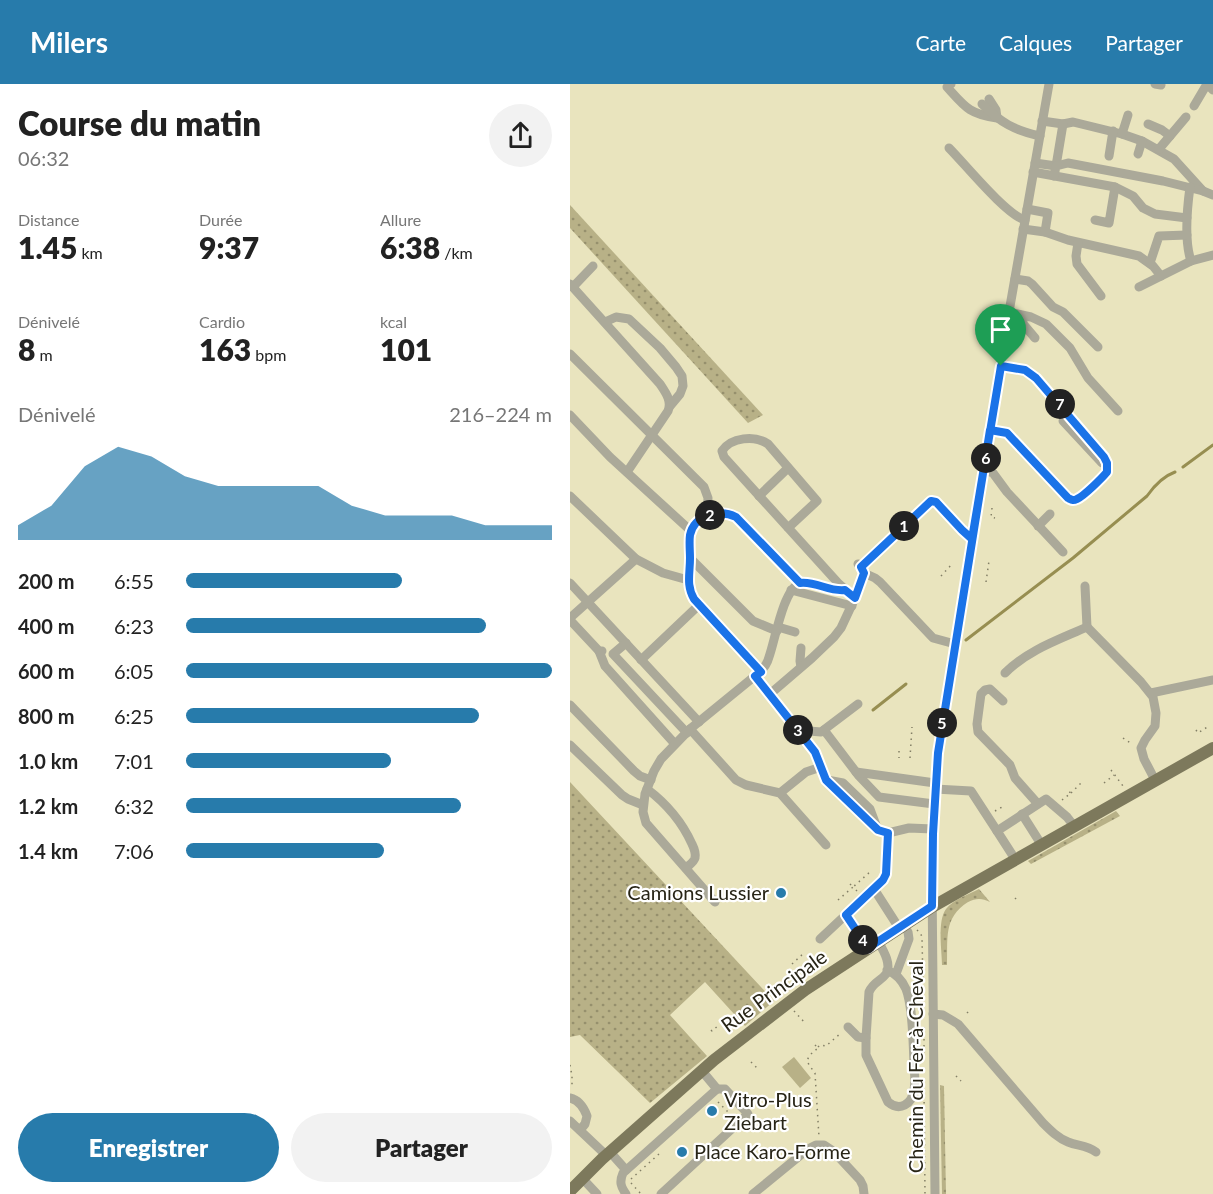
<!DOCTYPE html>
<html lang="fr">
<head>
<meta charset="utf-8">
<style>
	body { margin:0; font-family:Lato,sans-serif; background:#f2f2f2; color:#222; height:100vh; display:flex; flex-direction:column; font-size:22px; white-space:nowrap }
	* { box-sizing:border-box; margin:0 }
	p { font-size:20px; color:#767676 }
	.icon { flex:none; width:33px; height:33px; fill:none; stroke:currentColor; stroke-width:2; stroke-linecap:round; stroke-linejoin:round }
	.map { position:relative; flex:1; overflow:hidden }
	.drawer { display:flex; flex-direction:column; background:#fff; width:570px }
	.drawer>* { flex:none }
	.pin { position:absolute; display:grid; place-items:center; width:51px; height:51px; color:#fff; margin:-62px -26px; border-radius:50% 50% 50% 0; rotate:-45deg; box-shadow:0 0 6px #0007 }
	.pin .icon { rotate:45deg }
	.km { position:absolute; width:30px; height:30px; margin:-15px; border-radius:50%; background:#222; color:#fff; font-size:16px; line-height:30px; text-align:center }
	.round { display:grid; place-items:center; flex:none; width:63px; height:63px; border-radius:32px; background:#f2f2f2 }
	.head { display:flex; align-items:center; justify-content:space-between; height:102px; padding:0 18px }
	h1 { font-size:33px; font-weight:800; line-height:45px }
	.figures { display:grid; grid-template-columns:repeat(3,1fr); gap:9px; height:102px; padding:6px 18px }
	.figures div { display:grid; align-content:center }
	.figures b { font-size:30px; font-weight:800 }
	.figures small { font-size:16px; font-weight:400 }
	.figures p { font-size:16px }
	.chart { height:168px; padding:12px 18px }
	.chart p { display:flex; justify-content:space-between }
	.chart svg { width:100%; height:108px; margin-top:6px; fill:#277bab; opacity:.7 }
	.action { display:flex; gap:12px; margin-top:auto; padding:12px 18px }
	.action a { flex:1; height:69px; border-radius:36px; background:#277bab; color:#fff; font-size:24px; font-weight:800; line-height:69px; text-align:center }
	.action a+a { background:#f2f2f2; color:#222 }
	ul { padding:0 18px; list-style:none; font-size:20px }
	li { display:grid; grid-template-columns:96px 72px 1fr; align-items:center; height:45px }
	li i { height:15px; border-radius:8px; background:#277bab }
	header { display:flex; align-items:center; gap:36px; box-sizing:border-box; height:84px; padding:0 30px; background:#277bab; color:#fff }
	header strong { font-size:28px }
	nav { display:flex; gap:33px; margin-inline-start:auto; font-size:21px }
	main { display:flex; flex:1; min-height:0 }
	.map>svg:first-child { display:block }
	.green { fill:url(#green-dots) }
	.pitch { fill:#b8b187 }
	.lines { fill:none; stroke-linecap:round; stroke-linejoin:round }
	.stream { stroke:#978e51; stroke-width:3 }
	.path { stroke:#837f66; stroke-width:1.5; stroke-dasharray:1.5 4.5; stroke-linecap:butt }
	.minor { stroke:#aba999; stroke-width:9 }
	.major { stroke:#7d795c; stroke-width:12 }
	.route-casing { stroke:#fff; stroke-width:12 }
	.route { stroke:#1a73e8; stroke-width:8 }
	.poi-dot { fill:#277bab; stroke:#fff; stroke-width:2 }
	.labels { text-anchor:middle; stroke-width:4.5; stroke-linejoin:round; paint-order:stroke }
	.poi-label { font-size:20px; fill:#272416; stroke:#fff; text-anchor:start }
	.street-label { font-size:20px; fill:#272416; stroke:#fff }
</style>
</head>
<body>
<header>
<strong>Milers</strong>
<nav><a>Carte</a><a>Calques</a><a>Partager</a></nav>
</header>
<main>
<section class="drawer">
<div class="head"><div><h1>Course du matin</h1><p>06:32</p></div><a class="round"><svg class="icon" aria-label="share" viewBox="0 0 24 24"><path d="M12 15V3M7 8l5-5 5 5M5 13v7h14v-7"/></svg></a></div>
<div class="figures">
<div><p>Distance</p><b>1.45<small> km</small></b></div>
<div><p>Durée</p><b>9:37</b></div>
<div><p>Allure</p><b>6:38<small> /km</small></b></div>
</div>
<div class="figures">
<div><p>Dénivelé</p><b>8<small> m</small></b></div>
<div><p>Cardio</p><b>163<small> bpm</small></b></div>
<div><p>kcal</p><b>101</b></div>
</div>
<div class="chart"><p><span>Dénivelé</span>216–224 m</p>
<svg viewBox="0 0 160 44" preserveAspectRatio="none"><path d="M0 44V38L10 30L20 14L30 6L40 10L50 18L60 22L70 22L80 22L90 22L100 30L110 34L120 34L130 34L140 38L150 38L160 38V44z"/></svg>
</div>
<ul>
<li><b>200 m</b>6:55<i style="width:59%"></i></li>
<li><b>400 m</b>6:23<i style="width:82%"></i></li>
<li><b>600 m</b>6:05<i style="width:100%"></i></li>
<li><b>800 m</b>6:25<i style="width:80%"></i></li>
<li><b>1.0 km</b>7:01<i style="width:56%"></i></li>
<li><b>1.2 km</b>6:32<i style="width:75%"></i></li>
<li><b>1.4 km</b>7:06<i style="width:54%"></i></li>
</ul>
<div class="action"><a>Enregistrer</a><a>Partager</a></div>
</section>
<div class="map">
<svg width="643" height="1110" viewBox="0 0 643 1110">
	<defs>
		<pattern id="green-dots" width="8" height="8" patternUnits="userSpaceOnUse" patternTransform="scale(1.5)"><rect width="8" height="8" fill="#b8b187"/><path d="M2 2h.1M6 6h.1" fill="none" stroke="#96906d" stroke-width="1.8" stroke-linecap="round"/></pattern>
	</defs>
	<rect width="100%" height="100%" fill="#e9e4be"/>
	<g class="green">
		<polygon points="0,121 193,331 178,339 0,144"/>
		<polygon points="0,698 204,917 175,942 135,898 100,931 137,972 80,1019 10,951 0,953"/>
		<polygon points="546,727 550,732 461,780 458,777"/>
		<path d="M409 805 420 818C412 814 406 814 398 818 373 834 378 855 377 881H372C372 867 367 837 376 825 383 816 399 810 409 805Z"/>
		<polygon points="370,1001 374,1002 376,1110 372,1110"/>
	</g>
	<polygon class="pitch" points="224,973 241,994 230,1004 212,983"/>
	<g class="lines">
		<g class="stream">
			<polyline points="613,383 643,361"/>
			<path d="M396 556 503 474 577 412C584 402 594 392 605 388"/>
			<polyline points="303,626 336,600"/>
		</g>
		<g class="path">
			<polyline points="410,242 411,244 419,237"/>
			<polyline points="422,424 421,433 425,434"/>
			<polyline points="297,478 361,417 366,418 395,449"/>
			<polyline points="371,492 383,479"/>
			<polyline points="416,498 419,477 420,477"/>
			<polyline points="626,646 628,649 639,642"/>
			<polyline points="553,654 562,660"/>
			<polyline points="329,667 329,674"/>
			<polyline points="340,674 342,643"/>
			<polyline points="541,686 553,702"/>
			<polyline points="534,699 544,691"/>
			<polyline points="501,709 512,698"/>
			<polyline points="492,716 501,709 498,707"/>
			<polyline points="425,727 432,723"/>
			<polyline points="280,800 283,803 300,788"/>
			<polyline points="445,814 448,817"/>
			<polyline points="268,816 283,803 287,807"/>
			<polyline points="347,846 351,850 352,854 353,899"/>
			<polyline points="222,880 235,868"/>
			<polyline points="224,927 236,940"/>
			<polyline points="397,928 401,932"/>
			<polyline points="354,943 354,977"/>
			<polyline points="141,946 142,947 149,941"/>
			<polyline points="245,961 248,964 241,970 237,976 239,981 245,989 249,1053"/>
			<polyline points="248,963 250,961 256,962 271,949"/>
			<polyline points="181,978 187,984"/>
			<polyline points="0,981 2,992 2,1004"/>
			<polyline points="386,992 391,997"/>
			<polyline points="354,1006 355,1110"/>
			<polyline points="148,1018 157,1027 159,1025"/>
			<polyline points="61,1095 89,1070"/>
			<polyline points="61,1099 71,1110"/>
		</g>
		<g class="minor">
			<path d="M381 0 377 3C395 23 399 30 427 34L426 26 419 15"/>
			<polyline points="585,0 591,1"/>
			<path d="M412 20C431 39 444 46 470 52"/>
			<polyline points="624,22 637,0 643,6"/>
			<polyline points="472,37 493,40 503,38 552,50 572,57 604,75 633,107"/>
			<polyline points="578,40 592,46 600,52"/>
			<polyline points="552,50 558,31"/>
			<path d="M379 64C395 80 436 131 455 136"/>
			<polyline points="589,65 616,33"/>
			<polyline points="568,70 572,57"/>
			<polyline points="539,72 543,47"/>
			<polyline points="465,79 486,82 493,40"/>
			<polyline points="463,88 545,103 539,139 525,136"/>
			<polyline points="484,92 486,82 498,79 593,97 633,107 643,111"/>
			<polyline points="545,103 563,112 573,124 585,130 617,134"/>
			<path d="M620 103C617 125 614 156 621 177"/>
			<polyline points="453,145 475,148 478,129 457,125"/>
			<polyline points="475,148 498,156 569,172 583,182 591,192"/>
			<polyline points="508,159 506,172 507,180 531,212"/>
			<polyline points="580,179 589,152 617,151"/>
			<polyline points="445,195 458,197 462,200 483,223 493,228 528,263"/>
			<path d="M0 200 90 300C96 309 102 317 98 327L57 388"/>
			<polyline points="3,203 23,182"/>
			<polyline points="569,203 621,177 643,171"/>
			<polyline points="439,228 461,233 476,240 500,264 518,294 548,327"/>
			<polyline points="450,231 454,241 465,254"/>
			<polyline points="35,238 46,233 59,235 90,264 106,283 112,292 113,302 110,310 100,322"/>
			<polyline points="0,270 134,403 138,414 137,431"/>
			<polyline points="0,331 40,373 121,447"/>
			<polyline points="493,337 532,379"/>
			<path d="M420 346 437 349 497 414C502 416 503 417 507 415 514 412 532 394 536 388L537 382 534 373 501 333 466 294 455 286 431 282"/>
			<polyline points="414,386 423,389 437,408 493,468"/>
			<polyline points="0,412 66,475 93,489 118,496"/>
			<polyline points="189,412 218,384"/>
			<polyline points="468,442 480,430"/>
			<path d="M218 444 247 417 198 360C185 351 161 353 152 367L154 373 269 500 285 514"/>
			<polyline points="120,474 118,500 124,515 191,588"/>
			<polyline points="294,489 305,494 310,498 363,554 385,560"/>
			<polyline points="0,499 129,638"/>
			<polyline points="515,502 517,543"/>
			<polyline points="221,506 282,522"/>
			<polyline points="0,534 66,475"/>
			<polyline points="0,536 29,567 32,567"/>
			<polyline points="208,543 225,548"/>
			<path d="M207 547 183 537 120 474C120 466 118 457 121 449 126 430 150 426 166 433L230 499"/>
			<polyline points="56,559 43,570 117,649"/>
			<polyline points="231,564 230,577 231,583"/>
			<polyline points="29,567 35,582 105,660"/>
			<polyline points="71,576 129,521"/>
			<path d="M435 589C458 566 488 556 517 543L571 598 583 613 586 629 585 642 575 656 571 664 574 675 585 696"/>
			<polyline points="185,592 245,668 256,696 308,746 318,749 339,744 363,745"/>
			<polyline points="581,609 643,596"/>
			<polyline points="200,610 242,574 264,553 271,544 285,514 292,494 293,487 288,480"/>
			<polyline points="433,617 420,605 415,606 411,610 407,640 408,648 440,681 445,694 468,720"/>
			<polyline points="0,621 64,687 70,692 81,696"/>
			<polyline points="120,645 166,696 176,701 210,709 256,761"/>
			<polyline points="254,646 289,692 309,713 364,720"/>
			<polyline points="231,650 239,647 251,648 288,620"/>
			<polyline points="0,661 52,711 58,715 73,721"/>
			<polyline points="286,688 365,699"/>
			<polyline points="257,696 273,699 300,725 306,741"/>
			<path d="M77 705C97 720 112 738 122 760 124 764 126 769 125 774 124 778 119 781 116 784"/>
			<polyline points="365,705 401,707 427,747"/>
			<polyline points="210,709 236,688 251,683"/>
			<polyline points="452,730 471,760"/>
			<polyline points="445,775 427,747 476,715 497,733 504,742"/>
			<polyline points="304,805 329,844"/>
			<path d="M145 818 76 739 73 728 75 710 84 687 91 675 120 645 185 592C192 587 197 581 199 573 205 557 213 506 229 500 242 495 259 508 275 505"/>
			<polyline points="276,831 298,864"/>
			<polyline points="250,855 313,796 316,790 318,749"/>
			<path d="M308 857C313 866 322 880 316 890 311 897 303 898 299 908L296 954V971L318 1018C330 1028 342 1020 344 1006 346 997 344 987 344 979 343 959 343 922 336 905 332 896 327 890 317 886"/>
			<polyline points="326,890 339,855 338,848 333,841"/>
			<path d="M363 930 373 931 388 940 473 1039C481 1047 488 1054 498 1058 508 1062 517 1061 526 1068"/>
			<polyline points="278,943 288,953 296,954"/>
			<path d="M0 1014C9 1016 14 1024 17 1032L15 1040 10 1046"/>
			<polyline points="0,1037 36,1071"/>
			<polyline points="40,1068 56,1086"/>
			<polyline points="12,1094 27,1110"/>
			<path d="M56 1110C51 1103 49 1098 53 1089L147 1005 132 987"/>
			<polyline points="91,1110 178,1030 155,1005 147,1005"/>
			<polyline points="183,1110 238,1065 246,1061 254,1061 263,1067 290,1096 293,1102 294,1110"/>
			<polyline points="365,1110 362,797 363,735 368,669 439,228 479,0"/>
		</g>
		<polyline class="major" points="0,1107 32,1075 144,976 235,906 362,823 643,664"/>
	</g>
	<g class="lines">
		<defs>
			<path id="route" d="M431 282C421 340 412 397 402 455L392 446 366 418 361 417 291 483 294 489 285 514 275 506C259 508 246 497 230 499L166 433C150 425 124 431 120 451 119 458 120 467 120 474 120 490 116 501 124 515L191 588 185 592 245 668 256 696 308 746 318 749 316 790 313 796 276 831 298 864 362 822 363 750 368 669 420 346 437 349 498 414C502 416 503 417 507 415 514 412 532 394 537 388V379L534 373 466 294 455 286 431 282"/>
		</defs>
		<use href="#route" class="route-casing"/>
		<use href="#route" class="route"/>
	</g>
	<g class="poi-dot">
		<circle cx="211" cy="809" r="6"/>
		<circle cx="142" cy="1027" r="6"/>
		<circle cx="112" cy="1068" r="6"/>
	</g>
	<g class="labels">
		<g class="poi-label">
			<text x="199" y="816" text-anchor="end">Camions Lussier</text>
			<text x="154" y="1023">Vitro-Plus<tspan x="154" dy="23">Ziebart</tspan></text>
			<text x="124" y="1075">Place Karo-Forme</text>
		</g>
		<g class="street-label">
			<text transform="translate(204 907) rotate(-36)" y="7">Rue Principale</text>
			<text transform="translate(346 983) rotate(-90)" y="7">Chemin du Fer-à-Cheval</text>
		</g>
	</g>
</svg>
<div class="pin" style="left:431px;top:282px;background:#1e9e55"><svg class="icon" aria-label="arrive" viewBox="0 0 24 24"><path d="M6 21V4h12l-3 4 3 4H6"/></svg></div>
<b class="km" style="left:334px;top:442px">1</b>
<b class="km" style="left:140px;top:431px">2</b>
<b class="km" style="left:228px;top:646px">3</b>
<b class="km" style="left:293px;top:856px">4</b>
<b class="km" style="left:372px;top:639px">5</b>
<b class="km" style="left:416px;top:374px">6</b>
<b class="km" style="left:490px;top:320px">7</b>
</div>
</main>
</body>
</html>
